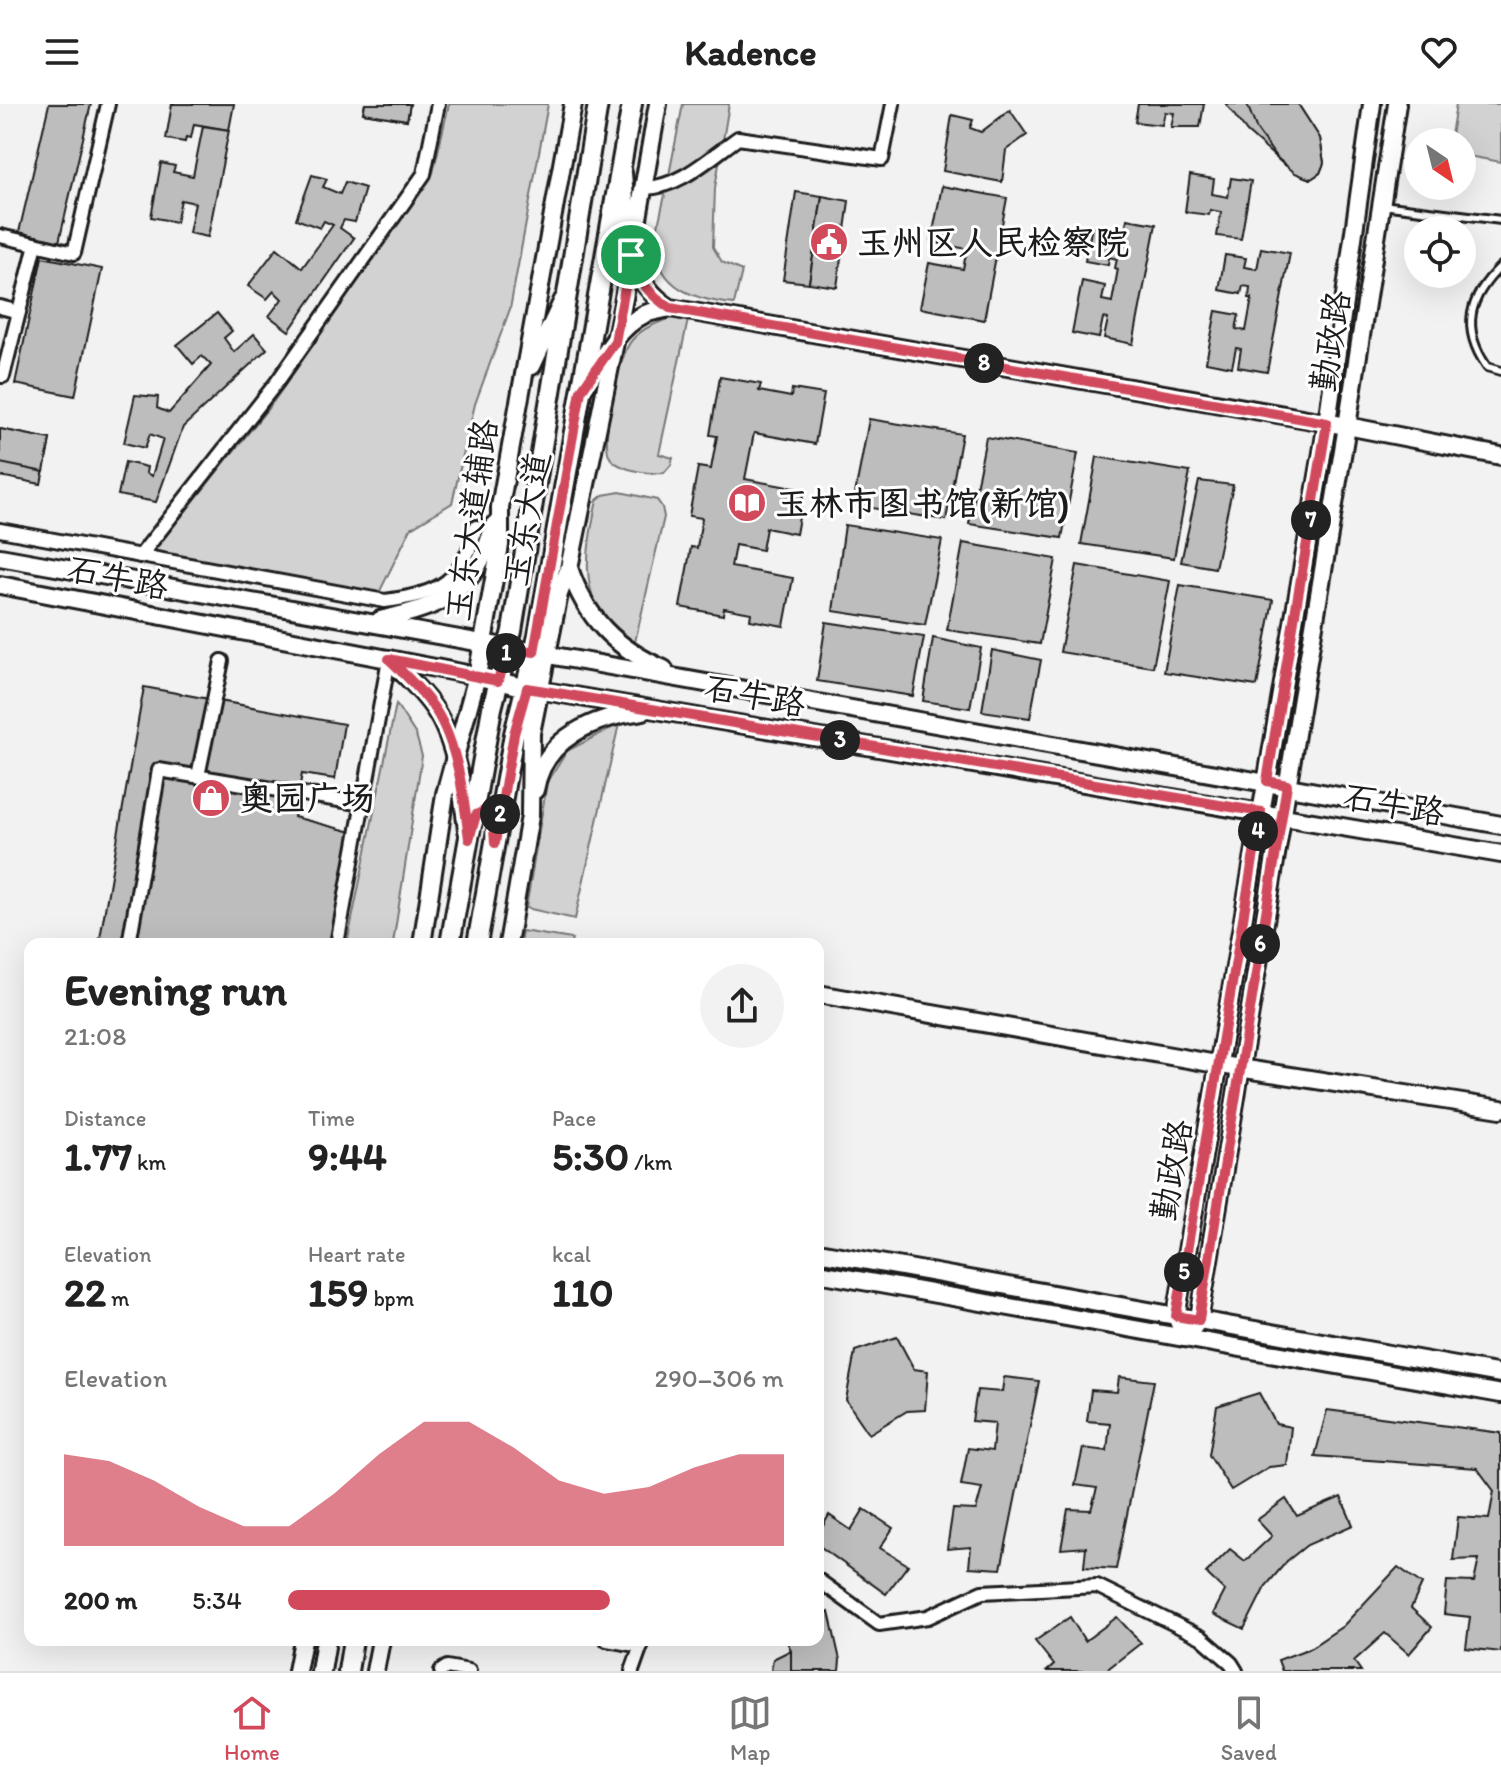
<!DOCTYPE html>
<html lang="en">
<head>
<meta charset="utf-8">
<style>
	body { margin:0; font-family:Itim,"LXGW WenKai TC",sans-serif; background:#f2f2f2; color:#222; height:100vh; display:flex; flex-direction:column; font-size:30px; white-space:nowrap }
	* { box-sizing:border-box; margin:0 }
	p { font-size:26px; color:#767676 }
	.icon { flex:none; width:44px; height:44px; fill:none; stroke:currentColor; stroke-width:2; stroke-linecap:round; stroke-linejoin:round }
	.map { position:relative; flex:1; overflow:hidden }
	.panel { position:absolute; left:24px; top:834px; width:800px; height:708px; display:flex; flex-direction:column; background:#fff; border-radius:16px; box-shadow:0 8px 32px #0002 }
	.panel>* { flex:none }
	.needle { width:52px; rotate:145deg }
	.tools { position:absolute; left:1404px; top:24px; display:grid; gap:16px }
	.tools a { display:grid; place-items:center; width:72px; height:72px; border-radius:50%; background:#fff; box-shadow:0 8px 32px #0002; font-size:40px }
	.pin { position:absolute; display:grid; place-items:center; width:68px; height:68px; color:#fff; margin:-34px; border:4px solid #fff; border-radius:50%; box-shadow:0 2px 8px #0007 }
	.km { position:absolute; width:40px; height:40px; margin:-20px; border-radius:50%; background:#222; color:#fff; font-size:22px; line-height:40px; text-align:center }
	.round { display:grid; place-items:center; flex:none; width:84px; height:84px; border-radius:42px; background:#f2f2f2 }
	.overview { display:flex; align-items:center; justify-content:space-between; height:136px; padding:0 40px }
	h1 { font-size:44px; font-weight:800; line-height:60px }
	.metrics { display:grid; grid-template-columns:repeat(3,1fr); gap:12px; height:136px; padding:8px 40px }
	.metrics div { display:grid; align-content:center }
	.metrics b { font-size:40px; font-weight:800 }
	.metrics small { font-size:22px; font-weight:400 }
	.metrics p { font-size:22px }
	.chart { height:224px; padding:16px 40px }
	.chart p { display:flex; justify-content:space-between }
	.chart svg { width:100%; height:144px; margin-top:8px; fill:#d1495b; opacity:.7 }
	ul { padding:0 40px; list-style:none; font-size:26px }
	li { display:grid; grid-template-columns:128px 96px 1fr; align-items:center; height:60px }
	li i { height:20px; border-radius:10px; background:#d1495b }
	header { display:flex; justify-content:space-between; align-items:center; height:104px; padding:0 40px; background:#fff; font-size:36px; font-weight:800 }
	.tabs { display:flex; justify-content:space-around; align-items:center; height:112px; border-top:2px solid #e0e0e0; background:#fff; font-size:22px; color:#767676 }
	.tabs a { display:grid; justify-items:center; gap:4px }
	.tabs .on { color:#d1495b }
	.map>svg:first-child { display:block }
	.green { fill:#d2d2d2; stroke:#777; stroke-width:2 }
	.building { fill:#bdbdbd; stroke:#1c1c1c; stroke-width:2 }
	.lines { fill:none; stroke-linecap:round; stroke-linejoin:round }
	.lane-casing { stroke:#1c1c1c; stroke-width:12 }
	.street-casing { stroke:#1c1c1c; stroke-width:18 }
	.secondary-casing { stroke:#1c1c1c; stroke-width:22 }
	.primary-casing { stroke:#1c1c1c; stroke-width:24 }
	.lane { stroke:#fff; stroke-width:6 }
	.street { stroke:#fff; stroke-width:12 }
	.secondary { stroke:#fff; stroke-width:16 }
	.primary { stroke:#fff; stroke-width:18 }
	.route-casing { stroke:#fff; stroke-width:16 }
	.route { stroke:#d1495b; stroke-width:10 }
	.labels { text-anchor:middle; stroke-width:6; stroke-linejoin:round; paint-order:stroke }
	.poi-label { font-size:34px; font-weight:bold; fill:#1c1c1c; stroke:#fff; text-anchor:start }
	.street-label { font-size:34px; fill:#1c1c1c; stroke:#fff }
</style>
</head>
<body>
<header><svg class="icon" aria-label="menu" viewBox="0 0 24 24"><path d="M4 6h16M4 12h16M4 18h16"/></svg>Kadence<svg class="icon" aria-label="heart" viewBox="0 0 24 24"><path d="M12 20l-8-8c-3-5 5-10 8-4 3-6 11-1 8 4z"/></svg></header>
<div class="map">
<svg width="1501" height="1567" viewBox="0 0 1501 1567">
	<rect width="100%" height="100%" fill="#f2f2f2"/>
	<filter id="ink" filterUnits="userSpaceOnUse"><feTurbulence type="fractalNoise" baseFrequency=".0125" numOctaves="2"/><feDisplacementMap in="SourceGraphic" scale="16" xChannelSelector="R" yChannelSelector="G"/><feConvolveMatrix kernelMatrix="1 2 1 2 8 2 1 2 1" color-interpolation-filters="sRGB"/></filter>
	<g filter="url(#ink)">
		<g class="green">
			<polygon points="449,0 548,0 510,205 475,300 452,399 411,424 379,489 152,449 274,297 433,69"/>
			<path d="M683 0H729L715 84 713 143 722 158 742 167 734 200C697 196 657 185 656 140 656 124 662 106 665 91 671 61 677 30 683 0Z"/>
			<polygon points="1456,0 1501,0 1501,58 1462,51 1462,38 1450,38"/>
			<path d="M675 213 688 216 659 350 673 354 671 361 664 369C650 370 622 367 611 355 598 341 619 250 632 236 643 223 659 218 675 213Z"/>
			<path d="M620 388 657 396 662 403 664 413 635 538C625 535 621 531 614 525 576 490 588 440 597 396L603 391Z"/>
			<polygon points="396,600 416,631 422,652 393,840 347,840"/>
			<polygon points="619,620 575,815 526,804 547,679 567,647"/>
			<polygon points="522,827 572,835 571,840 520,840"/>
		</g>
		<g class="building">
			<polygon points="49,0 91,0 59,138 19,128"/>
			<polygon points="172,0 234,0 229,26 194,20 191,34 186,33 185,38 166,35"/>
			<polygon points="365,0 410,0 407,16 363,9"/>
			<polygon points="365,0 410,0 407,16 363,9"/>
			<polygon points="1138,0 1204,0 1200,23 1171,23 1174,9 1165,8 1162,21 1135,18"/>
			<polygon points="1226,0 1298,0 1320,34 1324,59 1320,69 1311,75 1305,73 1283,60 1247,28"/>
			<polygon points="1247,0 1298,0 1320,34 1324,59 1320,69 1311,75 1305,73 1295,69 1276,53 1257,26"/>
			<polygon points="1010,6 1027,31 1006,46 1002,78 943,67 952,11 973,16 970,24 981,28"/>
			<polygon points="203,22 229,26 208,133 189,129 195,99 181,96 176,118 151,113 161,59 175,62 173,68 193,72"/>
			<polygon points="312,71 327,75 323,83 340,90 345,78 365,84 355,118 344,116 340,124 354,134 289,227 269,212 282,195 274,187 267,195 248,182 277,144 302,164 333,121 324,117 320,124 296,115"/>
			<polygon points="1190,71 1214,75 1212,90 1228,93 1231,74 1251,77 1241,135 1217,132 1221,108 1210,106 1209,111 1185,108"/>
			<polygon points="942,82 1007,94 984,216 920,204 929,159 963,165 967,145 931,138"/>
			<polygon points="796,88 822,92 809,179 783,176"/>
			<polygon points="822,92 849,97 837,183 809,179"/>
			<polygon points="1127,115 1156,120 1133,240 1104,234 1108,215 1103,214 1099,234 1072,229 1082,177 1105,182 1102,196 1112,198 1118,165 1115,164 1117,155 1109,153 1108,161 1085,157 1092,122 1112,125 1111,134 1123,136"/>
			<polygon points="1261,144 1290,149 1267,268 1238,263 1241,245 1236,244 1232,263 1206,258 1216,207 1239,211 1236,225 1246,227 1252,194 1249,194 1250,183 1243,182 1241,190 1219,186 1225,151 1246,154 1244,163 1257,165"/>
			<polygon points="42,153 102,165 75,292 15,280"/>
			<polygon points="217,209 232,227 224,234 234,248 254,230 267,245 183,323 156,398 118,391 125,358 147,363 146,369 152,372 163,335 150,330 145,344 124,339 135,291 158,293 157,304 169,309 211,261 202,252 193,260 177,241"/>
			<polygon points="720,273 761,280 759,287 791,293 792,285 824,290 815,340 754,329 745,375 804,386 796,430 766,424 762,446 735,441 731,463 793,474 784,522 750,516 751,509 724,504 723,511 680,503 691,443 697,444 702,414 689,412 698,363 711,365 717,332 710,331"/>
			<polygon points="869,315 962,330 946,416 853,401"/>
			<polygon points="0,325 50,335 41,380 0,372"/>
			<polygon points="0,325 50,335 44,368 0,359"/>
			<polygon points="986,333 1078,349 1062,434 969,420"/>
			<polygon points="1097,353 1190,368 1174,454 1081,440"/>
			<polygon points="1199,377 1233,381 1215,464 1181,458"/>
			<polygon points="845,421 942,436 925,521 833,507"/>
			<polygon points="963,439 1056,455 1040,540 947,526"/>
			<polygon points="1077,461 1170,477 1153,563 1060,548"/>
			<polygon points="1180,481 1273,496 1257,582 1164,568"/>
			<polygon points="826,518 924,533 913,592 817,577"/>
			<polygon points="933,534 981,544 970,604 923,597"/>
			<polygon points="992,546 1041,556 1030,614 982,607"/>
			<polygon points="144,583 344,620 335,675 302,670 294,713 352,728 332,840 99,840"/>
			<polygon points="897,1233 914,1265 928,1267 925,1306 907,1307 869,1330 846,1296 855,1247"/>
			<polygon points="1004,1273 1039,1277 1001,1465 969,1463 971,1443 947,1445 953,1405 976,1406 982,1384 961,1381 968,1344 992,1347 995,1319 972,1317 977,1286 1002,1288"/>
			<polygon points="1119,1273 1154,1277 1116,1465 1084,1463 1086,1443 1061,1445 1068,1405 1091,1406 1097,1384 1075,1381 1083,1344 1107,1347 1110,1319 1087,1317 1091,1286 1117,1288"/>
			<polygon points="1259,1289 1276,1320 1291,1323 1287,1361 1269,1363 1231,1386 1209,1351 1217,1302"/>
			<polygon points="1327,1306 1501,1329 1501,1548 1466,1544 1470,1513 1444,1510 1447,1477 1474,1478 1479,1455 1453,1456 1458,1413 1489,1415 1494,1387 1477,1364 1315,1352"/>
			<polygon points="1341,1393 1353,1421 1307,1441 1287,1457 1265,1483 1244,1525 1213,1510 1225,1487 1206,1469 1230,1445 1245,1457 1272,1432 1257,1416 1286,1395 1297,1412"/>
			<polygon points="864,1405 893,1424 880,1444 908,1461 886,1490 818,1441 818,1431 829,1411 851,1426"/>
			<polygon points="1398,1463 1422,1480 1411,1504 1432,1523 1409,1550 1385,1529 1354,1557 1361,1567 1282,1567 1278,1556 1310,1544 1343,1522"/>
			<polygon points="829,1508 840,1556 839,1567 791,1567 791,1546 786,1536 818,1536 818,1513"/>
			<polygon points="1070,1513 1085,1537 1117,1513 1141,1539 1105,1567 1047,1567 1054,1561 1035,1537"/>
			<polygon points="791,1546 791,1567 771,1567 773,1555"/>
		</g>
		<g class="lines">
			<defs>
				<g id="lane">
					<polyline points="1382,101 1501,116"/>
					<path d="M1501 162C1469 193 1460 224 1487 263L1501 267"/>
				</g>
				<g id="street">
					<path d="M643 84C678 85 711 53 738 34L882 55 893 0"/>
					<polyline points="0,132 74,149 108,0"/>
					<polyline points="0,203 19,208"/>
					<polyline points="0,272 3,272 36,140"/>
					<path d="M0 426 385 497C439 490 463 478 476 423"/>
					<polyline points="140,452 277,278 424,70 438,0"/>
					<polyline points="198,672 222,557"/>
					<polyline points="129,840 159,666 363,700"/>
					<polyline points="337,840 389,555"/>
					<polyline points="818,1476 879,1520 928,1513 982,1488 1097,1482 1201,1533 1231,1559 1236,1567"/>
					<polyline points="607,1536 641,1542"/>
					<polyline points="441,1567 447,1563 469,1567"/>
					<polyline points="632,1567 643,1536"/>
				</g>
				<g id="secondary">
					<path d="M623 69C628 121 621 172 670 204L1347 322 1501 352"/>
					<polyline points="532,262 563,196"/>
					<path d="M584 283C599 259 617 223 645 210 652 207 662 206 670 204"/>
					<polyline points="0,453 1501,721"/>
					<path d="M569 464C586 514 615 544 664 565"/>
					<polyline points="0,481 477,572 527,584 1501,750"/>
					<path d="M380 516C446 501 475 488 494 421"/>
					<path d="M389 555C404 571 423 587 435 606 456 638 463 689 467 726"/>
					<path d="M535 686C544 633 595 613 643 607"/>
					<polyline points="422,840 445,690 477,572 483,538 500,441 500,403 573,0"/>
					<polyline points="508,840 530,712 531,629 559,490 569,464 624,194 658,0"/>
					<polyline points="818,890 1239,964 1501,1005"/>
					<polyline points="818,1148 1501,1270"/>
					<polyline points="818,1169 1501,1290"/>
					<polyline points="1185,1234 1199,1216 1347,322 1397,0"/>
					<polyline points="1185,1234 1176,1212 1327,319 1372,0"/>
					<polyline points="297,1567 303,1536"/>
					<polyline points="375,1567 381,1536"/>
				</g>
				<g id="primary">
					<polyline points="450,840 492,604 512,527 598,0"/>
					<polyline points="477,840 514,630 538,532 632,0"/>
					<polyline points="321,1567 326,1536"/>
					<polyline points="348,1567 353,1536"/>
				</g>
			</defs>
			<use href="#lane" class="lane-casing"/>
			<use href="#street" class="street-casing"/>
			<use href="#secondary" class="secondary-casing"/>
			<use href="#primary" class="primary-casing"/>
			<use href="#lane" class="lane"/>
			<use href="#street" class="street"/>
			<use href="#secondary" class="secondary"/>
			<use href="#primary" class="primary"/>
		</g>
	</g>
	<g class="lines" filter="url(#ink)">
		<defs>
			<path id="route" d="M631 151C637 176 649 190 670 204L1327 319 1267 677 1287 681 1199 1216 1176 1212 1261 708 527 584 514 630 495 739 493 711 486 706 476 711 469 735C464 694 458 642 436 607 424 588 405 571 389 555L498 577 507 543 534 548 581 287 615 238Z"/>
		</defs>
		<use href="#route" class="route-casing"/>
		<use href="#route" class="route"/>
	</g>
	<defs>
		<symbol id="civic-disc" viewBox="-11 -11 22 22"><circle r="9.5" fill="#d1495b" stroke="#fff"/><path d="M-.6-6.5H3V-4.5H.6V-3L4-1V1h2V6H-6V1h2V-1L-.6-3ZM-1.2 2.5V6h2.4V2.5Z" fill="#fff"/></symbol>
		<symbol id="library-disc" viewBox="-11 -11 22 22"><circle r="9.5" fill="#d1495b" stroke="#fff"/><path d="M-6-4Q-3-5.5-.7-3.5V5Q-3 3-6 4ZM6-4Q3-5.5 .7-3.5V5Q3 3 6 4Z" fill="#fff"/></symbol>
		<symbol id="shop-disc" viewBox="-11 -11 22 22"><circle r="9.5" fill="#d1495b" stroke="#fff"/><path d="M-5-2.5h2.3a2.7 3.5 0 0 1 5.4 0H5L5.5 6h-11ZM-1.5-2.5h3a1.5 2.3 0 0 0-3 0Z" fill="#fff"/></symbol>
	</defs>
	<g fill-rule="evenodd">
		<use href="#civic-disc" x="807" y="116" width="44" height="44"/>
		<use href="#library-disc" x="725" y="377" width="44" height="44"/>
		<use href="#shop-disc" x="189" y="672" width="44" height="44"/>
	</g>
	<g class="labels">
		<g class="poi-label">
			<text x="857" y="150">玉州区人民检察院</text>
			<text x="775" y="411">玉林市图书馆(新馆)</text>
			<text x="239" y="706">奥园广场</text>
		</g>
		<g class="street-label">
			<text transform="translate(1330 237) rotate(-81)" y="12">勤政路</text>
			<text transform="translate(526 415) rotate(-80)" y="12">玉东大道</text>
			<text transform="translate(471 416) rotate(-82)" y="12">玉东大道辅路</text>
			<text transform="translate(118 473) rotate(11)" y="12">石牛路</text>
			<text transform="translate(755 591) rotate(10)" y="12">石牛路</text>
			<text transform="translate(1394 700) rotate(10)" y="12">石牛路</text>
			<text transform="translate(1171 1066) rotate(-80)" y="12">勤政路</text>
		</g>
	</g>
</svg>
<div class="tools">
<a><svg class="needle" viewBox="-14 -14 28 28"><path d="M0-13l5 13h-10z" fill="#e53935"/><path d="M0 13l5-13h-10z" fill="#767676"/></svg></a>
<a><svg class="icon" aria-label="locate" viewBox="0 0 24 24"><circle cx="12" cy="12" r="6"/><path d="M12 2v4M12 18v4M2 12h4M18 12h4"/></svg></a>
</div>
<div class="pin" style="left:631px;top:151px;background:#1e9e55"><svg class="icon" aria-label="arrive" viewBox="0 0 24 24"><path d="M6 21V4h12l-3 4 3 4H6"/></svg></div>
<b class="km" style="left:506px;top:549px">1</b>
<b class="km" style="left:500px;top:710px">2</b>
<b class="km" style="left:840px;top:636px">3</b>
<b class="km" style="left:1258px;top:727px">4</b>
<b class="km" style="left:1184px;top:1168px">5</b>
<b class="km" style="left:1260px;top:840px">6</b>
<b class="km" style="left:1311px;top:416px">7</b>
<b class="km" style="left:984px;top:259px">8</b>
<section class="panel">
<div class="overview"><div><h1>Evening run</h1><p>21:08</p></div><a class="round"><svg class="icon" aria-label="share" viewBox="0 0 24 24"><path d="M12 15V3M7 8l5-5 5 5M5 13v7h14v-7"/></svg></a></div>
<div class="metrics">
<div><p>Distance</p><b>1.77<small> km</small></b></div>
<div><p>Time</p><b>9:44</b></div>
<div><p>Pace</p><b>5:30<small> /km</small></b></div>
</div>
<div class="metrics">
<div><p>Elevation</p><b>22<small> m</small></b></div>
<div><p>Heart rate</p><b>159<small> bpm</small></b></div>
<div><p>kcal</p><b>110</b></div>
</div>
<div class="chart"><p><span>Elevation</span>290–306 m</p>
<svg viewBox="0 0 160 44" preserveAspectRatio="none"><path d="M0 44V16L10 18L20 24L30 32L40 38L50 38L60 28L70 16L80 6L90 6L100 14L110 24L120 28L130 26L140 20L150 16L160 16V44z"/></svg>
</div>
<ul>
<li><b>200 m</b>5:34<i style="width:65%"></i></li>
</ul>
</section>
</div>
<nav class="tabs">
<a class="on"><svg class="icon" aria-label="home" viewBox="0 0 24 24"><path d="M3 11l9-7 9 7M6 9v11h12V9"/></svg>Home</a>
<a><svg class="icon" aria-label="map" viewBox="0 0 24 24"><path d="M3 6l6-2 6 2 6-2v14l-6 2-6-2-6 2zM9 4v14M15 6v14"/></svg>Map</a>
<a><svg class="icon" aria-label="saved" viewBox="0 0 24 24"><path d="M7 4h10v16l-5-4-5 4z"/></svg>Saved</a>
</nav>
</body>
</html>
